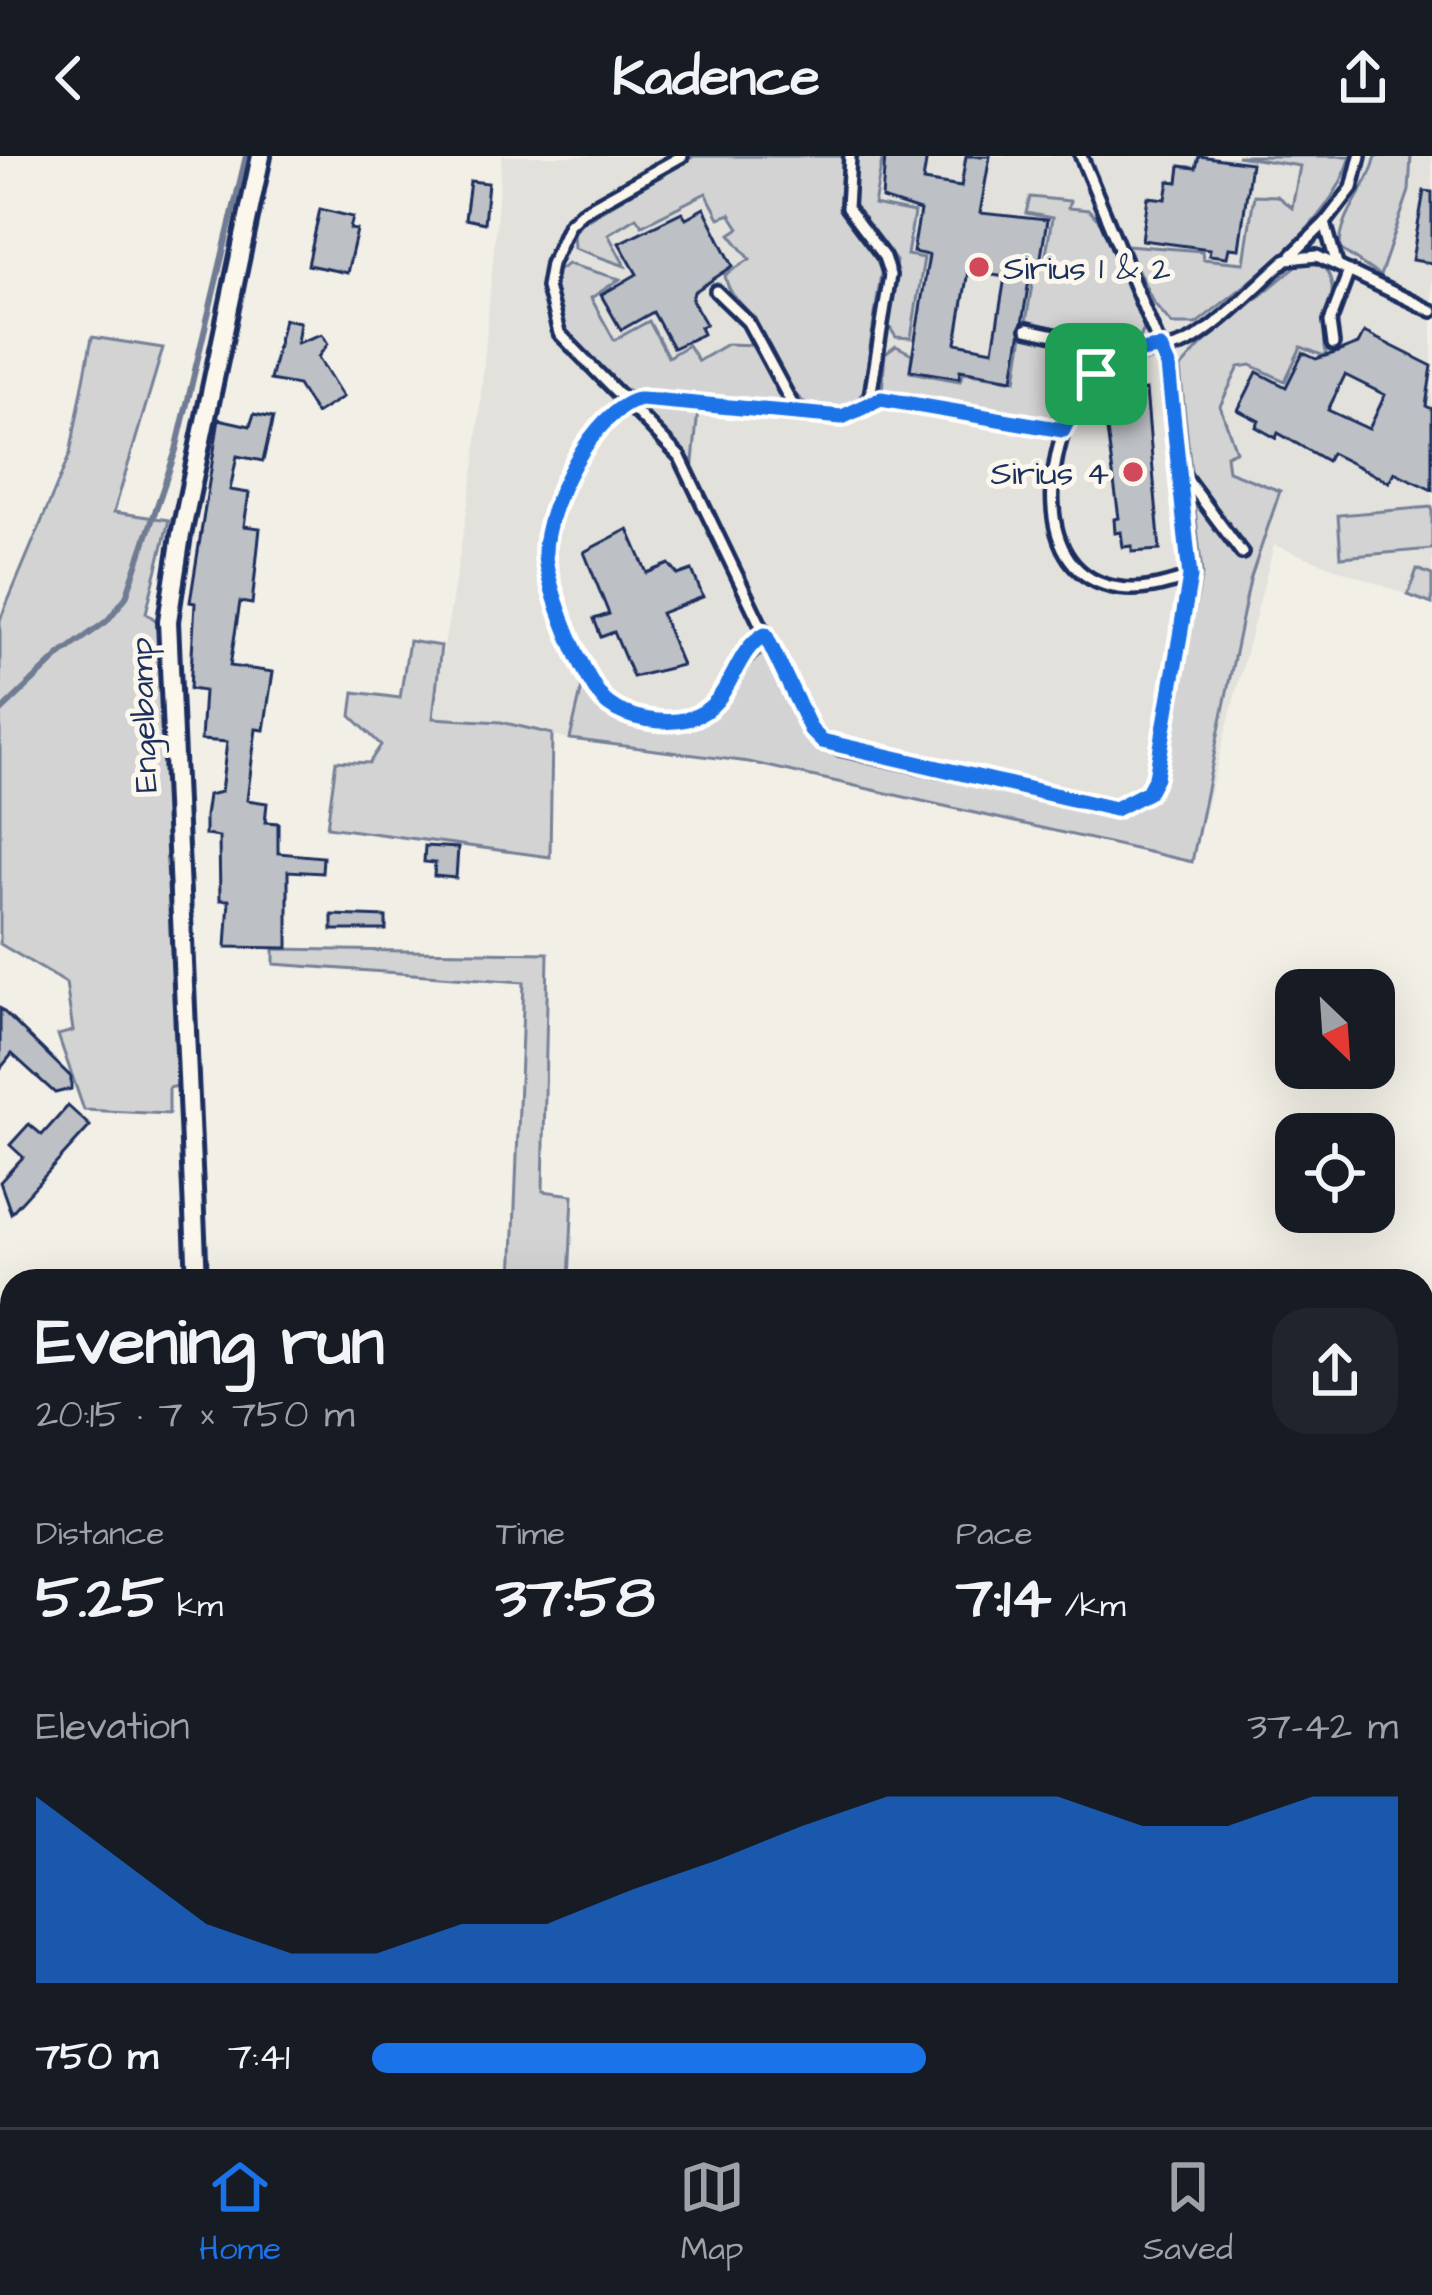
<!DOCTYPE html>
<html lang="en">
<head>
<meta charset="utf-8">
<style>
	body { margin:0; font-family:"Architects Daughter",sans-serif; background:#20242c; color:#f1f3f6; height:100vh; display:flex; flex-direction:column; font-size:45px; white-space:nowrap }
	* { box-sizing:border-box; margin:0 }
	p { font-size:39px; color:#9ea1a6 }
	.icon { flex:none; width:66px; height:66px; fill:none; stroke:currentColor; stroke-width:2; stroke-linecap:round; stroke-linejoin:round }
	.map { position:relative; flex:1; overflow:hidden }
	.panel { position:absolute; left:0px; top:1113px; width:1434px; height:858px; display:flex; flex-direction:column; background:#171b24; border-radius:36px 36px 0 0; box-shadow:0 12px 48px #0002 }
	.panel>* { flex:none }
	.needle { width:78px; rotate:155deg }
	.fabs { position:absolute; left:1275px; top:813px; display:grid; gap:24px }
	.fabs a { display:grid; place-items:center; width:120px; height:120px; border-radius:24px; background:#171b24; box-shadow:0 12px 48px #0002; font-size:60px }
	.pin { position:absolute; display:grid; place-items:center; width:102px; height:102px; color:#fff; margin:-51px; border-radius:24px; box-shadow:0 6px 18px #0006 }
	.round { display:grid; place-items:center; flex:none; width:126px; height:126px; border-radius:36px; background:#20242c }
	.head { display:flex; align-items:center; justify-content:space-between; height:204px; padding:0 36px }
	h1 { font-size:66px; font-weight:700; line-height:90px }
	.stats { display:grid; grid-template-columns:repeat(3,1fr); gap:18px; height:204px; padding:12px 36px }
	.stats div { display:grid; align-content:center }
	.stats b { font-size:60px; font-weight:700 }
	.stats small { font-size:33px; font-weight:400 }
	.stats p { font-size:33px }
	.chart { height:336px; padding:24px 36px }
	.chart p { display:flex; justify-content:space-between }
	.chart svg { width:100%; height:216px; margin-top:12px; fill:#1a73e8; opacity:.7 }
	ul { padding:0 36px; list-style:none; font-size:39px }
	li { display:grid; grid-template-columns:192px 144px 1fr; align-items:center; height:90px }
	li i { height:30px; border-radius:15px; background:#1a73e8 }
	header { display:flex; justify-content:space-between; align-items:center; height:156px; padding:0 36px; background:#171b24; font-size:54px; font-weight:700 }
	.menu { display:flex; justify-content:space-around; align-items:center; height:168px; border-top:3px solid #363941; background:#171b24; font-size:33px; color:#9ea1a6 }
	.menu a { display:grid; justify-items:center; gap:6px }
	.menu .current { color:#1a73e8 }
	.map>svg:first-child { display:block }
	.built { fill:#e2e1dc }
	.green { fill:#d2d3d2; stroke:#768198; stroke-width:3 }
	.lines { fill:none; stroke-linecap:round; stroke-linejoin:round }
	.stream { stroke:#707b93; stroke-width:6 }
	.building { fill:#bdc0c4; stroke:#1b2f5e; stroke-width:3; fill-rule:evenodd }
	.service-casing { stroke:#1b2f5e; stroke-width:18 }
	.minor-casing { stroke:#1b2f5e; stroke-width:26 }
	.service { stroke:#fbf7ec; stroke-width:9 }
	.minor { stroke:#fbf7ec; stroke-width:16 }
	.route-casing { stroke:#fff; stroke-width:24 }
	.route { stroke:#1a73e8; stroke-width:15 }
	.poi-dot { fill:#d1495b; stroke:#fbf7ec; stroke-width:4.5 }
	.labels { text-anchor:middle; stroke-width:10; stroke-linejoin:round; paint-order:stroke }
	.poi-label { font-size:33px; fill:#1b2f5e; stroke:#fbf7ec; text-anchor:start }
	.street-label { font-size:33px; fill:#1b2f5e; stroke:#fbf7ec }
</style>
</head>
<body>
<header><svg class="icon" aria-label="back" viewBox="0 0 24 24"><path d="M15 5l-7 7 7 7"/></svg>Kadence<svg class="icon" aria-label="share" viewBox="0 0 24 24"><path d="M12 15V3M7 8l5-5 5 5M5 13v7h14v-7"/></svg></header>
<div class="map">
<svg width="1432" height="1971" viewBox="0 0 1432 1971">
	<rect width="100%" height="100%" fill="#f2efe6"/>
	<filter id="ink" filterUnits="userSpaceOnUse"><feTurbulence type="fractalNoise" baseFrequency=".00833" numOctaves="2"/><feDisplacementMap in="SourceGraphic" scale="24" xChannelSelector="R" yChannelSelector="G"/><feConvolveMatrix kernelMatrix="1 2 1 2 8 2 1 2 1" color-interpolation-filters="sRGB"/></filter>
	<g filter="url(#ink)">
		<polygon class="built" points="502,0 1432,0 1432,448 1274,389 1192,706 749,606 570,583 501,566 432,562 475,307"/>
		<g class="green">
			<path d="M694 0H843L839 54 882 111 864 233C859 245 848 251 835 253 786 259 775 198 754 164 742 145 729 142 725 119L750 103 730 78 739 72 730 58 719 62 706 37 642 69 636 61 608 78 625 110 574 92 573 77 581 67Z"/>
			<polygon points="857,0 883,0 874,49 914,57 907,99 924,102 911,182 896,181 888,169 896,105 853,50"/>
			<path d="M1237 0H1351C1331 70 1251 124 1196 168H1172L1153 146 1126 89 1202 95 1203 103 1244 107 1254 39 1277 40 1292 52 1300 10Z"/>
			<path d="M1376 0H1411L1409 35 1380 120 1340 93C1340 55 1368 35 1376 0Z"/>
			<polygon points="1030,41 1070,45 1068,52 1089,54 1101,67 1144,172 1139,185 1100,200 1062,173 1026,166 1035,110 1044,110 1052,62 1026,57"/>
			<path d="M1302 105 1319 107C1348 129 1319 167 1326 197L1324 200 1301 191 1285 225 1251 209 1239 211 1220 250 1236 295 1226 299 1228 315 1280 335 1250 424 1192 706 749 606 570 583 582 531C621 571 687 595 729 543 741 529 746 508 761 498L771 503 808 578 834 597 1113 660 1140 652 1162 621 1202 418 1180 213 1202 188Z"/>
			<path d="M568 108 620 123 591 142 614 184 649 165 668 201 688 189 698 205 727 188 757 189 782 242 772 249C727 245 674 248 631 235 586 223 549 161 555 116Z"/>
			<polygon points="1023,178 1061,184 1079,206 1066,248 1048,263 882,236 885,198 896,190 912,198 910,216 960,225 963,216 1016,224"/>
			<polygon points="92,181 163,192 114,356 169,364 146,457 161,468 182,929 169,932 169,958 84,954 58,879 73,875 66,827 0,788 0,464 70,298"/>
			<polygon points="659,249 698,254 693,306 642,256"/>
			<polygon points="1432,351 1432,393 1341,401 1338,359"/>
			<polygon points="1417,413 1432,419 1432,448 1408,439"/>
			<polygon points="409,485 441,490 433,562 501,566 552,578 550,701 327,671 336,605 369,607 381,589 351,560 354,536 400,542"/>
			<polygon points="274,793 548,797 543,1035 573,1039 569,1125 512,1125 524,826 274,808"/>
			<polygon points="1422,1222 1432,1226 1432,1492 1422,1488"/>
			<polygon points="919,1959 1197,1959 1199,1971 920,1971"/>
		</g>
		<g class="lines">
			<polyline class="stream" points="0,556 61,498 107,465 126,441 176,294 246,0"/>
		</g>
		<g class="building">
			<path d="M885 0H927L923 25 961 31 966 0H990L980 57 1047 64 1040 107 1032 106 1013 223 960 214 959 222 910 214 929 99 913 96 920 55 882 43ZM968 115 1005 121 993 194 956 187Z"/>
			<polygon points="1199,0 1251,7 1239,93 1229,92 1227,101 1209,99 1210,93 1142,84 1148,41 1166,43 1169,25 1178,26 1180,10 1196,12"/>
			<polygon points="470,25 488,27 484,67 465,63"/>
			<polygon points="1424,35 1432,36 1432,107 1412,104"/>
			<polygon points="704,52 733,110 694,136 692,144 706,168 700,171 703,178 673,192 653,156 621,174 601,139 637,118 619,87 682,56 686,62"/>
			<polygon points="320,53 353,61 350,73 357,74 347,117 308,109"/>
			<polygon points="284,163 300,166 297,187 322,178 328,188 318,201 343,241 316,258 298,229 270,224"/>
			<path d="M1364 176 1432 210 1426 250 1432 253V334L1394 316 1389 326 1331 297 1327 305 1278 277 1276 282 1256 271 1259 265 1238 254 1257 216 1286 231 1303 197 1316 203 1335 197 1358 188ZM1345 219 1385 239 1369 273 1328 254Z"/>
			<polygon points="1146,234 1160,394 1132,396 1132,390 1123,391 1121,376 1115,377 1114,363 1119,362 1105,260 1119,258 1117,238"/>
			<polygon points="254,258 273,262 263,305 237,300 230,334 249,337 244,370 260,372 252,448 240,446 230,510 273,516 264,574 256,573 247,644 267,647 265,666 278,667 278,697 323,701 322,717 288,715 288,792 226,791 229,744 220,744 219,681 205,679 205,660 208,639 221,636 227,586 201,584 204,535 190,533 195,447 190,446 219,263 250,270"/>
			<polygon points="628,373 647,417 669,408 678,419 692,414 703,441 661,457 682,509 633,521 614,476 601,481 594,463 609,458 584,396"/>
			<polygon points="425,690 458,692 456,722 434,720 435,707 424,706"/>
			<polygon points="332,759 386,761 386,774 332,774"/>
			<polygon points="0,852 71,921 71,933 55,937 12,898 0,913"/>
			<polygon points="68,950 90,970 11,1057 0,1026 23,1001 10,989 29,968 42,979"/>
		</g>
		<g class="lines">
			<defs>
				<g id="service">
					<polyline points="682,0 582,56 569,68 551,108 547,131 559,177 680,301 811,574 840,593 1115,653 1147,636 1157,621 1190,421 1168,210 1081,0"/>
					<polyline points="850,0 847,52 884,101 890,119 869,247"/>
					<polyline points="1325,67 1352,32 1360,0"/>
					<polyline points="1292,99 1325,67 1337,109"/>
					<polyline points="716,135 748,166 797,257"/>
					<polyline points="1027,173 1068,182 1096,218"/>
					<polyline points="1333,188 1330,166 1349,115"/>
					<polyline points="1182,317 1242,397"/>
					<path d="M1190 421C1167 428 1144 436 1119 432 1027 419 1046 287 1084 233 1117 186 1162 205 1197 181 1229 160 1258 128 1287 103L1317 100 1432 155"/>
					<path d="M765 478C730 498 734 550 687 563 664 569 627 564 608 548 583 528 543 420 545 388 548 354 567 326 583 296 597 271 612 248 641 243L842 261 881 243 1063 274"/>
				</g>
				<g id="minor">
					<polyline points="197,1125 168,465 181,379 261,0"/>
					<polyline points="205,1959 205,1971"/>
				</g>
			</defs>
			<use href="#service" class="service-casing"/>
			<use href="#minor" class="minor-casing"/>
			<use href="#service" class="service"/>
			<use href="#minor" class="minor"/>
		</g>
	</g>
	<g class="lines" filter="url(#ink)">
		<defs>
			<path id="route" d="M1160 192 1168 210 1190 421 1156 621 1148 636 1115 653 822 585 811 574 765 478C730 498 734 550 688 563 664 569 627 563 608 548 585 530 545 427 545 398 544 352 594 252 641 243L842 261 881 243 1063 274C1083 232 1109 196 1160 192Z"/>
		</defs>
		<use href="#route" class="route-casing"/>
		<use href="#route" class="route"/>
	</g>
	<g class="poi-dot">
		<circle cx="979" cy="111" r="12"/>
		<circle cx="1133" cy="316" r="12"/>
	</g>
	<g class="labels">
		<g class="poi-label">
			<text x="1003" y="123">Sirius 1 &amp; 2</text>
			<text x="1109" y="328" text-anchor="end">Sirius 4</text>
		</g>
		<g class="street-label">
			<text transform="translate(142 559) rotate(-92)" y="12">Engelbamp</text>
		</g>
	</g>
</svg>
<div class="fabs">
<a><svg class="needle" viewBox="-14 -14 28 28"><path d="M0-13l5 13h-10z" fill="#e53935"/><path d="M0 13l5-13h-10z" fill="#9ea1a6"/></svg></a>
<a><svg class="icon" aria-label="locate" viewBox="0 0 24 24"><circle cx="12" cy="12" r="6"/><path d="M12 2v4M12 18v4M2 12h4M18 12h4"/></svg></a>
</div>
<div class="pin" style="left:1096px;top:218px;background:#1e9e55"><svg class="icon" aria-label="arrive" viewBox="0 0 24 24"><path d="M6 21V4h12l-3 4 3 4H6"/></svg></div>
<section class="panel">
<div class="head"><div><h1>Evening run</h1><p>20:15 · 7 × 750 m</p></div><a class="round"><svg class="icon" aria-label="share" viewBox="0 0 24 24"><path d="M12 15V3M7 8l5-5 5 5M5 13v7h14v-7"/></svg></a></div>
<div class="stats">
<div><p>Distance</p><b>5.25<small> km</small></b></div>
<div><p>Time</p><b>37:58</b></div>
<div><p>Pace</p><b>7:14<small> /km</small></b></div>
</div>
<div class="chart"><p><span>Elevation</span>37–42 m</p>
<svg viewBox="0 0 160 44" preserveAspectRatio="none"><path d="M0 44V6L10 19L20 32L30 38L40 38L50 32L60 32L70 25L80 19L90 12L100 6L110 6L120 6L130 12L140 12L150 6L160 6V44z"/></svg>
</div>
<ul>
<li><b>750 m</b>7:41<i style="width:54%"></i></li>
</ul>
</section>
</div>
<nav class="menu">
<a class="current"><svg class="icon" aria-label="home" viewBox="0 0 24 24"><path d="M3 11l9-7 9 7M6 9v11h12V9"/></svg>Home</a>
<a><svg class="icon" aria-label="map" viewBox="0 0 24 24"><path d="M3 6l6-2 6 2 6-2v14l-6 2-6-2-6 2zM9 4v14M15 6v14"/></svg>Map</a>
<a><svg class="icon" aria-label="saved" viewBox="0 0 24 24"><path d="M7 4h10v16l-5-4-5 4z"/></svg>Saved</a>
</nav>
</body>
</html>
